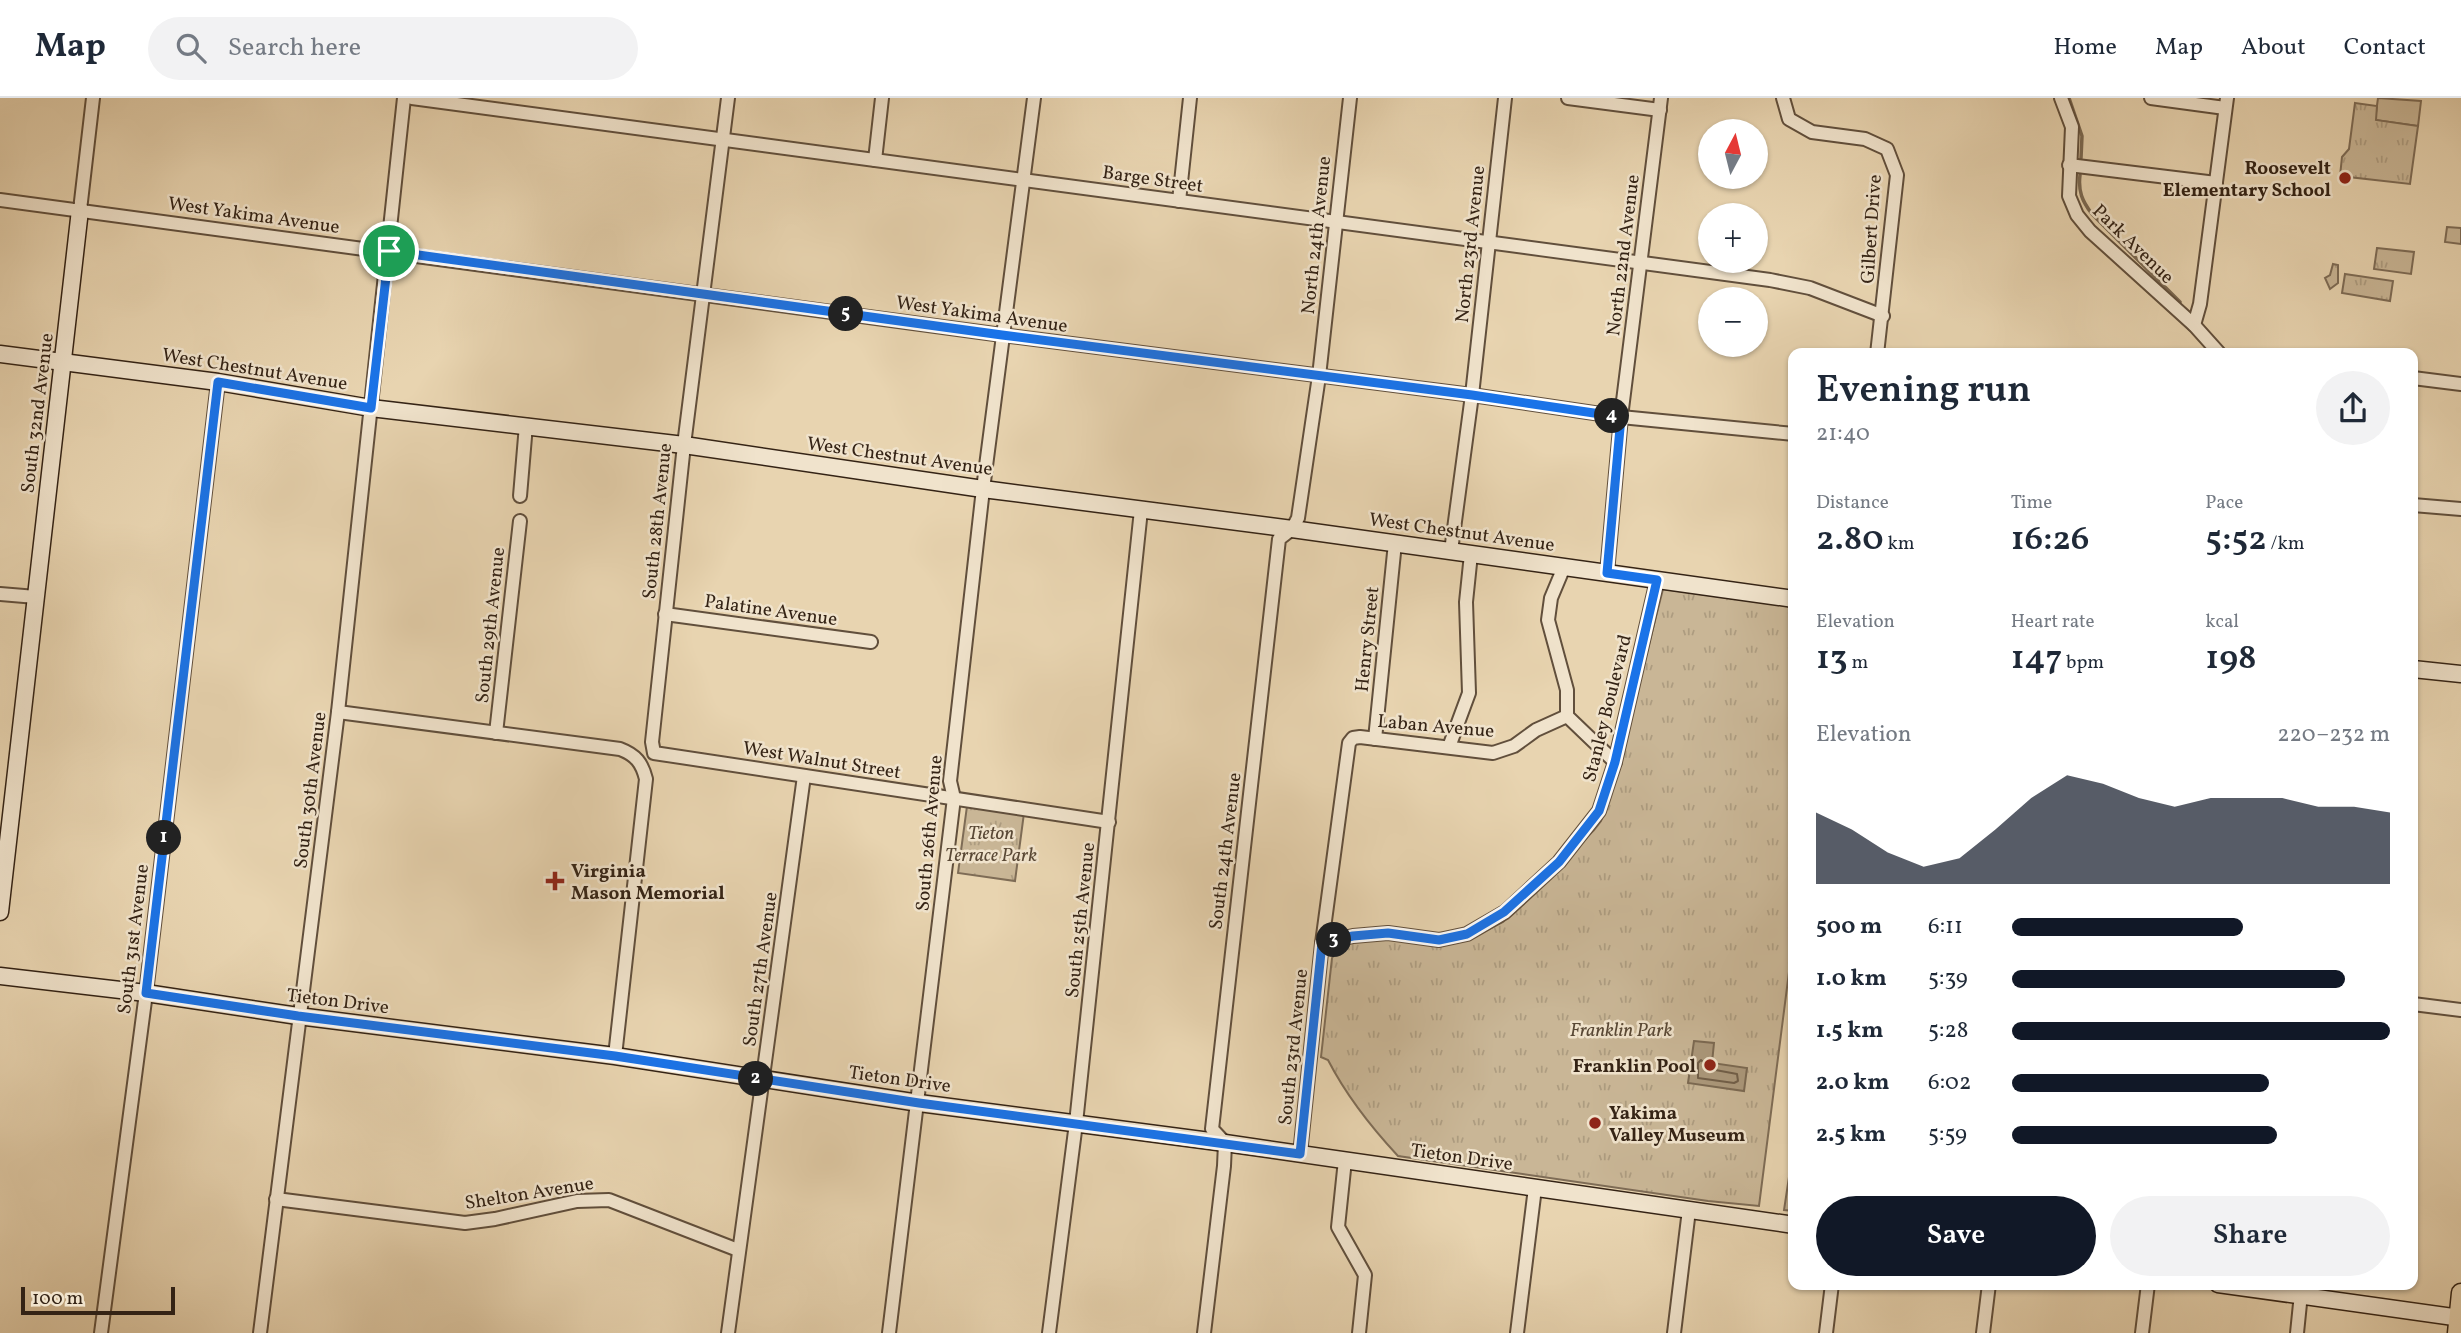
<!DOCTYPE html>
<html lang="en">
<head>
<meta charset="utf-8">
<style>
	body { margin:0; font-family:Vollkorn,serif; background:#f2f2f3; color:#1f2937; height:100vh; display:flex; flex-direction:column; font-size:26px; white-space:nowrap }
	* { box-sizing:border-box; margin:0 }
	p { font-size:23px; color:#747a83 }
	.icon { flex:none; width:38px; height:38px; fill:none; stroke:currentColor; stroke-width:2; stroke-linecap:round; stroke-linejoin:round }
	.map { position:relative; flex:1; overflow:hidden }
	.panel { position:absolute; left:1788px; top:250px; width:630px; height:942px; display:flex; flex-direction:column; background:#fff; border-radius:14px; box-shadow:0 2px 5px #0004 }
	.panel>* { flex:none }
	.needle { width:46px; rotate:7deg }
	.buttons { position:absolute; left:1698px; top:21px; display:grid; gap:14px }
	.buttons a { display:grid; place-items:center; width:70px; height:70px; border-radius:50%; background:#fff; box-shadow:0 2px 5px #0004; font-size:35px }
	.scale { position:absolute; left:21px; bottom:18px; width:154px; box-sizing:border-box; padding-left:7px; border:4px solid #342315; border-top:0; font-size:19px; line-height:24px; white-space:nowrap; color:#342315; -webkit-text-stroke:5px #f0e3cc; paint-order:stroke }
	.pin { position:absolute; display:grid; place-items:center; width:60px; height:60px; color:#fff; margin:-30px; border:4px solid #fff; border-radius:50%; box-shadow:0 2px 7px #0007 }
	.km { position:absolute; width:35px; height:35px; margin:-18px; border-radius:50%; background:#222; color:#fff; font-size:19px; line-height:35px; text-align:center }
	.round { display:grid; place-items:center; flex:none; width:74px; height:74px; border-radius:37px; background:#f2f2f3 }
	.summary { display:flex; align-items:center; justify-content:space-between; height:119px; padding:0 28px }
	h1 { font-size:38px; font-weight:600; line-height:52px }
	.figures { display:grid; grid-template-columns:repeat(3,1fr); gap:10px; height:119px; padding:7px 28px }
	.figures div { display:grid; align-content:center }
	.figures b { font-size:35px; font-weight:600 }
	.figures small { font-size:19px; font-weight:400 }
	.figures p { font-size:19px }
	.chart { height:196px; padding:14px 28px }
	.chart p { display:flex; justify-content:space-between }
	.chart svg { width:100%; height:126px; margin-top:7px; fill:#111827; opacity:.7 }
	.primary-button { display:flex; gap:14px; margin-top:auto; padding:14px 28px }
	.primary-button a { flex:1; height:80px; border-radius:42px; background:#111827; color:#fff; font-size:28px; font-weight:600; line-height:80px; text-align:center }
	.primary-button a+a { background:#f2f2f3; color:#1f2937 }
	ul { padding:0 28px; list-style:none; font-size:23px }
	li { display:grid; grid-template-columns:112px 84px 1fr; align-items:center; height:52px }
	li i { height:18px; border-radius:9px; background:#111827 }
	header { display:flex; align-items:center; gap:42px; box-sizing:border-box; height:98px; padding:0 35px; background:#fff; border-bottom:2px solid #e0e1e3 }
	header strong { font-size:33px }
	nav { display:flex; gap:38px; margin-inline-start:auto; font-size:24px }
	.search { width:490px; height:63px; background:#f2f2f3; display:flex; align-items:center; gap:18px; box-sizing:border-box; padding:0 24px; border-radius:38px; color:#747a83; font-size:26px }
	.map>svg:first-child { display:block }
	.grass { fill:#c9b696; stroke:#7e6c56; stroke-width:2 }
	.park { fill:url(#park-tufts); stroke:#7e6c56; stroke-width:2 }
	.water { fill:#ab987b; stroke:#7b6952; stroke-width:2 }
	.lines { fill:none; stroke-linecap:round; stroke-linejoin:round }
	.shore { stroke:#705e48; stroke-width:2 }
	.stream { stroke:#7b6952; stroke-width:3.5 }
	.street-casing { stroke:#614f3c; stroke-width:16 }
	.secondary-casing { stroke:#342315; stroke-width:19 }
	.primary-casing { stroke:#342315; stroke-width:21 }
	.street { stroke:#f0e3cc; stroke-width:12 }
	.secondary { stroke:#f0e3cc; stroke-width:16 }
	.primary { stroke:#e8d4b0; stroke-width:18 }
	.route-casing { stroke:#fff; stroke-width:14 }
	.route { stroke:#1a73e8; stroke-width:9 }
	.poi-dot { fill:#8f2418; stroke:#f0e3cc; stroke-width:2.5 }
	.labels { text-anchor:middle; stroke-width:5; stroke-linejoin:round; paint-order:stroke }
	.poi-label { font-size:19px; font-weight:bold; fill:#342315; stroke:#f0e3cc; text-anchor:end }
	.street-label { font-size:19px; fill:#342315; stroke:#f0e3cc }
	.park-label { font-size:19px; font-style:italic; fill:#594835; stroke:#f0e3cc }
</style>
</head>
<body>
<header>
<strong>Map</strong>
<div class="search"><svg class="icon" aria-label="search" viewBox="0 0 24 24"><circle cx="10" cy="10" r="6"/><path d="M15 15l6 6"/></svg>Search here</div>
<nav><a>Home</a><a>Map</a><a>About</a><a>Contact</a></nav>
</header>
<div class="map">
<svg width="2461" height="1235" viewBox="0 0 2461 1235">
	<defs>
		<pattern id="park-tufts" width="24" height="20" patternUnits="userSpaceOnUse" patternTransform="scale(1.75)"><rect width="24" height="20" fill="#c9b696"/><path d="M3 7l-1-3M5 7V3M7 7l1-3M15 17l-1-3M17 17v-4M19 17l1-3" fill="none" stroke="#ad9c80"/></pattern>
	</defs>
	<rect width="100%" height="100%" fill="#e8d4b0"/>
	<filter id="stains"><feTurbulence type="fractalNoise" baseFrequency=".00286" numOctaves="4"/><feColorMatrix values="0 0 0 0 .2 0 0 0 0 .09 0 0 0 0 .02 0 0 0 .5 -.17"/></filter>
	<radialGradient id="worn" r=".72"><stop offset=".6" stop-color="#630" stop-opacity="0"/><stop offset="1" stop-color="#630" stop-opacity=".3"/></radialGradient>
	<g class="grass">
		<polygon points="2378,0 2421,3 2418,28 2375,22"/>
		<polygon points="1794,1046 1794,1113 1784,1112"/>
	</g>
	<g class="park">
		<polygon points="2355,5 2377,8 2376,22 2418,28 2410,86 2340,78 2342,59 2349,51"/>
		<polygon points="2447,129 2461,130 2461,146 2445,144"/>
		<polygon points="2377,150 2414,154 2411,176 2374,171"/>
		<polygon points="2333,166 2338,167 2338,185 2330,191 2325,180 2330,177"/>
		<polygon points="2345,176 2393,183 2390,203 2342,195"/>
		<path d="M1663 491 1794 509V835L1759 1108 1708 1103 1398 1058C1371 1029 1346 997 1328 962L1321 959 1332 860 1338 851 1348 844 1380 840H1471L1503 824 1594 732 1601 723 1611 696Z"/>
		<polygon points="967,708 1024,715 1015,783 958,775"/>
	</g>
	<polygon class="water" points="1694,943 1714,945 1712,965 1747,970 1744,993 1688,985"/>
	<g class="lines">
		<polygon class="shore" points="1701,962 1710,971 1737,976 1738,983 1734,985 1698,980 1698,965"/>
		<g class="stream">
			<polyline points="2069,0 2082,38 2081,60"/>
			<path d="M2080 77C2078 93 2082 103 2092 116L2180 204"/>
		</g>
		<defs>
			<g id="street">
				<polyline points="412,0 1770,182 1810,190 1883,218"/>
				<polyline points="728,0 684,347 652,644 654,655 1109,724"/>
				<polyline points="1568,0 1660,12"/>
				<polyline points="1783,0 1789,21 1812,34 1865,41 1887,51 1897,77 1877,256"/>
				<polyline points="2061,0 2072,29 2069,98 2077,117 2090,133 2194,227 2220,256"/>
				<polyline points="2151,0 2225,10"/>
				<polyline points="875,62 882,0"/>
				<polyline points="2069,67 2216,85"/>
				<polyline points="0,102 1002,237 1472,297 1621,319 1794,336"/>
				<polyline points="1179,103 1190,0"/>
				<polyline points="80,112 93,0"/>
				<polyline points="2194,227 2200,206 2227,0"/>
				<polyline points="2413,280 2461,286"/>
				<polyline points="520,398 526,327"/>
				<polyline points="2413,407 2461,411"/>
				<polyline points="1451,453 1472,297 1505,0"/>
				<polyline points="1564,469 1551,500 1548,522 1567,592 1567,618"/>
				<polyline points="1607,475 1621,319 1661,0"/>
				<polyline points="0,496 36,499"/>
				<polyline points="665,516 871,544"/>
				<path d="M338 614 620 651C636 657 642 665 646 681L615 958"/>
				<polyline points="496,635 520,423"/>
				<polyline points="1375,641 1395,445"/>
				<polyline points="1449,649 1469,595 1466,504 1471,456"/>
				<polyline points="1322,845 1353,838 1388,835 1439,842 1467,836 1505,814 1559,764 1599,713 1615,664 1657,482"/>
				<polyline points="2413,906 2461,912"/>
				<polyline points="1300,1056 1322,845 1349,645 1353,640 1360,639 1493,655 1514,648 1536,632 1567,618 1615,664"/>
				<polyline points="1345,1062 1338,1129 1365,1177 1359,1235"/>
				<polyline points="276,1101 465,1125 495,1121 577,1103 609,1102 738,1152"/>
				<polyline points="101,1235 146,895 218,284"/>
				<polyline points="260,1235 338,614 404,0"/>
				<polyline points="728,1235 804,678"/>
				<polyline points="889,1235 954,700 950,683 983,391 1034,0"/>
				<polyline points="1049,1235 1076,1025 1141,412"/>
				<polyline points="1204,1235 1224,1068 1225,1045 1212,1031 1279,441 1292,431 1298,420 1319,278 1350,0"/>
				<polyline points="1517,1235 1535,1090"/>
				<polyline points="1674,1235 1689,1112"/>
				<polyline points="1826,1235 1832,1186"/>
				<polyline points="1983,1235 1989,1186"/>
				<polyline points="2142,1235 2148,1186"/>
				<polyline points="2297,1235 2302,1186"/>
			</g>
			<g id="secondary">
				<polyline points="0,256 218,284 371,310 684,347 983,391 1292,431 1794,501"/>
				<polyline points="2413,571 2461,576"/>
				<polyline points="0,814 80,112"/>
				<polyline points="0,878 146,895 298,918 615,958 919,1005 1225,1045 1794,1127"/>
				<polyline points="2218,1186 2461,1220"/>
			</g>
			<polyline id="primary" points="2457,1235 2461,1195"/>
		</defs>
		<use href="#street" class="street-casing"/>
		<use href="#secondary" class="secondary-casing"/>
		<use href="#primary" class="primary-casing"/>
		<use href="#street" class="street"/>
		<use href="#secondary" class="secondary"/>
		<use href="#primary" class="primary"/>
	</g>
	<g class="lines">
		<defs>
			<polygon id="route" points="389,153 1002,237 1472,297 1621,319 1607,475 1657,482 1615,664 1599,713 1559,764 1504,814 1467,836 1439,842 1388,835 1353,838 1322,845 1300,1056 919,1005 615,958 298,918 146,895 218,284 371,310"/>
		</defs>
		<use href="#route" class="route-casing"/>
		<use href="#route" class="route"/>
	</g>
	<g class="poi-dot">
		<circle cx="2345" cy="80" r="7"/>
		<path d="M551.5 772.5h7v7h7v7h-7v7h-7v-7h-7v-7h7z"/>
		<circle cx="1710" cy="967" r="7"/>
		<circle cx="1595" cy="1025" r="7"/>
	</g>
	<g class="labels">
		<g class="poi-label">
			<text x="2331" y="76">Roosevelt<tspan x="2331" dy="22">Elementary School</tspan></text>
			<text x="571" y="779" text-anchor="start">Virginia<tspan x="571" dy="22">Mason Memorial</tspan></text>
			<text x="1696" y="974">Franklin Pool</text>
			<text x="1609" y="1021" text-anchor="start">Yakima<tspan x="1609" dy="22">Valley Museum</tspan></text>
		</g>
		<g class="street-label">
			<text transform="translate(1153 80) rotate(8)" y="7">Barge Street</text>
			<text transform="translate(254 116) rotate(8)" y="7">West Yakima Avenue</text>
			<text transform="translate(1870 131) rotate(-86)" y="7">Gilbert Drive</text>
			<text transform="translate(1315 137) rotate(-84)" y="7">North 24th Avenue</text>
			<text transform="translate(2134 145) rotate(44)" y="7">Park Avenue</text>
			<text transform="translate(1469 146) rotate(-84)" y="7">North 23rd Avenue</text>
			<text transform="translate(1622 157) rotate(-83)" y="7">North 22nd Avenue</text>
			<text transform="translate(982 215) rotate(8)" y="7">West Yakima Avenue</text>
			<text transform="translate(255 270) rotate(9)" y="7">West Chestnut Avenue</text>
			<text transform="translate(36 315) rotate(-83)" y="7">South 32nd Avenue</text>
			<text transform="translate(900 357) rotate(8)" y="7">West Chestnut Avenue</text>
			<text transform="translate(656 423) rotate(-84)" y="7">South 28th Avenue</text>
			<text transform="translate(1462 433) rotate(8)" y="7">West Chestnut Avenue</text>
			<text transform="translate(771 511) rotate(8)" y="7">Palatine Avenue</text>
			<text transform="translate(489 527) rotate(-84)" y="7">South 29th Avenue</text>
			<text transform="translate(1366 541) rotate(-84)" y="7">Henry Street</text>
			<text transform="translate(1606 610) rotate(-76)" y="7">Stanley Boulevard</text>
			<text transform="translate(1436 627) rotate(5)" y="7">Laban Avenue</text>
			<text transform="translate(822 661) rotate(9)" y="7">West Walnut Street</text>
			<text transform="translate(309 692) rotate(-83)" y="7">South 30th Avenue</text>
			<text transform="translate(928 735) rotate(-85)" y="7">South 26th Avenue</text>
			<text transform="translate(1224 753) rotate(-83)" y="7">South 24th Avenue</text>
			<text transform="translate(1079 822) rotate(-84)" y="7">South 25th Avenue</text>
			<text transform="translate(132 841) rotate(-83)" y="7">South 31st Avenue</text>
			<text transform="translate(759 871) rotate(-82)" y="7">South 27th Avenue</text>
			<text transform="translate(338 902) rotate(7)" y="7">Tieton Drive</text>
			<text transform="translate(1292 949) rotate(-84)" y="7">South 23rd Avenue</text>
			<text transform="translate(900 980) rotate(8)" y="7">Tieton Drive</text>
			<text transform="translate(1462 1058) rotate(8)" y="7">Tieton Drive</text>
			<text transform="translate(529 1094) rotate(-9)" y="7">Shelton Avenue</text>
		</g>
		<g class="park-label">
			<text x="991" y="741">Tieton<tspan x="991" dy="22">Terrace Park</tspan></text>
			<text x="1621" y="938">Franklin Park</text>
		</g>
	</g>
	<rect width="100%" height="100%" filter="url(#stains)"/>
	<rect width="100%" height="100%" fill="url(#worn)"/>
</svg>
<div class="buttons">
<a><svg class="needle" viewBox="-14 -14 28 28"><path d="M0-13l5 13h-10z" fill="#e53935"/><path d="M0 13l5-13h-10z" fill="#747a83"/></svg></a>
<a>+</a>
<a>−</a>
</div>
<div class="scale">100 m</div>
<div class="pin" style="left:389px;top:153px;background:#1e9e55"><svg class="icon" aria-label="arrive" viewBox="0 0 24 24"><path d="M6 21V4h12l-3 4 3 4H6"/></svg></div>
<b class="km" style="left:164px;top:740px">1</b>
<b class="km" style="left:756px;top:981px">2</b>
<b class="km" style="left:1334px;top:842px">3</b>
<b class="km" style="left:1612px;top:318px">4</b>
<b class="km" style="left:846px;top:216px">5</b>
<section class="panel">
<div class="summary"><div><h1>Evening run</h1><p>21:40</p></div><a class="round"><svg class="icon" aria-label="share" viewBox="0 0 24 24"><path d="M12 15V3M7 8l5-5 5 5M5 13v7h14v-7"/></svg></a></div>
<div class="figures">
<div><p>Distance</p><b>2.80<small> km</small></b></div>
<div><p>Time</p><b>16:26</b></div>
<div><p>Pace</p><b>5:52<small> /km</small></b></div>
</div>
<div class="figures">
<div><p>Elevation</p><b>13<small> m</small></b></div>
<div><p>Heart rate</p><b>147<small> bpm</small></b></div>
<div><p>kcal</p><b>198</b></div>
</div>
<div class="chart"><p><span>Elevation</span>220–232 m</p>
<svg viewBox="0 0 160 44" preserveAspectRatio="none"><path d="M0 44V19L10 25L20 33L30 38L40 35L50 25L60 14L70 6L80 9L90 14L100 17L110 14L120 14L130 14L140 17L150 17L160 19V44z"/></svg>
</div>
<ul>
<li><b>500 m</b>6:11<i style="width:61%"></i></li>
<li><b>1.0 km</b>5:39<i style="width:88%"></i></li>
<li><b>1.5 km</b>5:28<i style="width:100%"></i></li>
<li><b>2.0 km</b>6:02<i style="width:68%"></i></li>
<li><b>2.5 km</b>5:59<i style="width:70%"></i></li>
</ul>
<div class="primary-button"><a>Save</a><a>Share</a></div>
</section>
</div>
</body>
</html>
